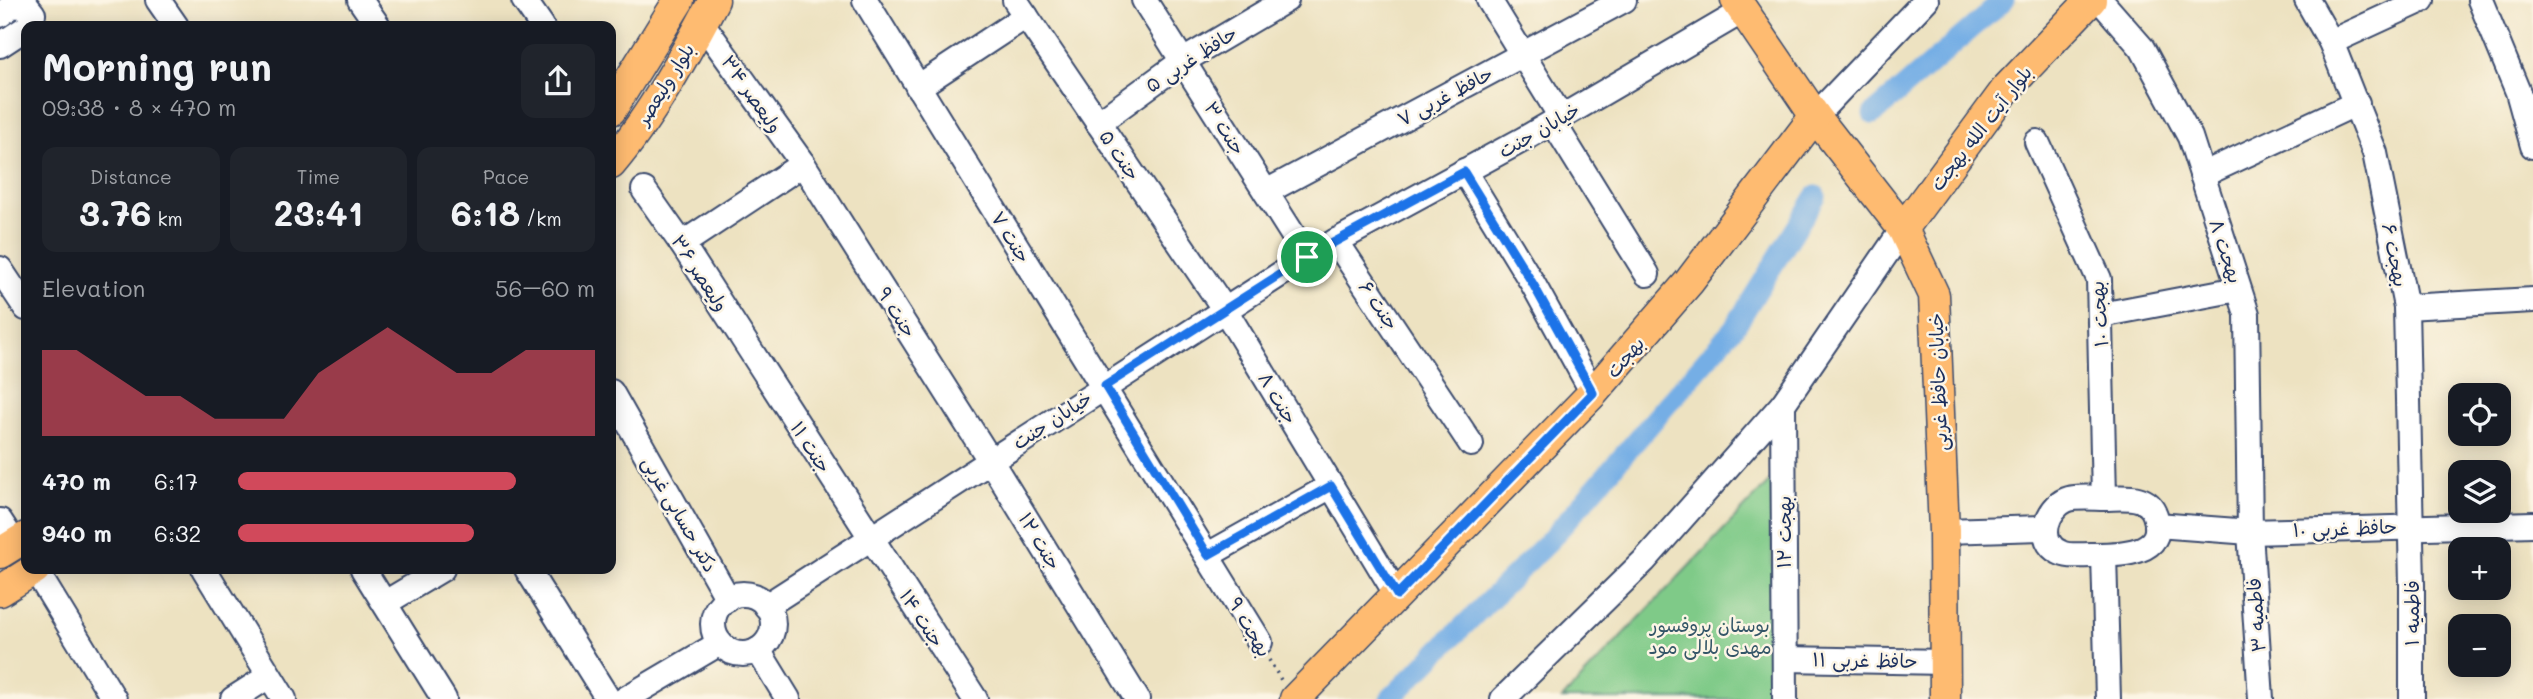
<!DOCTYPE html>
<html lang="en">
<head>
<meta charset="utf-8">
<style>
	body { margin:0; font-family:Mali,"Playpen Sans Arabic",sans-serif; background:#20242c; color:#f1f3f6; height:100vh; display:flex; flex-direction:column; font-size:26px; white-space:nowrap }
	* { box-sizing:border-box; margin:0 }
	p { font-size:23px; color:#9ea1a6 }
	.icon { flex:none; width:38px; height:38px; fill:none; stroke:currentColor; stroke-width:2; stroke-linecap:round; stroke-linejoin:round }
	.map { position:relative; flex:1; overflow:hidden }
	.details { position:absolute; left:21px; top:21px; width:595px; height:553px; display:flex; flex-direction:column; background:#171b24; border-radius:14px; box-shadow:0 4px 18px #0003 }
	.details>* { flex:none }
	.fabs { position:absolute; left:2448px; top:383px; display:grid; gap:14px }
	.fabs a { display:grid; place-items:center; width:63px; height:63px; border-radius:14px; background:#171b24; box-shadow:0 4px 18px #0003; font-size:35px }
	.pin { position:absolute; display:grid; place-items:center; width:60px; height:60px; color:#fff; margin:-30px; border:4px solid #fff; border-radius:50%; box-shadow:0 2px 7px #0007 }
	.round { display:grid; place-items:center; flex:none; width:74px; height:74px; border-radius:14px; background:#20242c }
	.head { display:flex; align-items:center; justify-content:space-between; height:119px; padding:0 21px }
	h1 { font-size:38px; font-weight:700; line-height:52px }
	.stats { display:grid; grid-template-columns:repeat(3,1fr); gap:10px; height:119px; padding:7px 21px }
	.stats div { display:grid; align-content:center; border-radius:14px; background:#20242c; text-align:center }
	.stats b { font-size:35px; font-weight:700 }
	.stats small { font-size:19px; font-weight:400 }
	.stats p { font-size:19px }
	.chart { height:196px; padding:14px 21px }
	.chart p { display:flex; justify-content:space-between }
	.chart svg { width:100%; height:126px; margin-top:7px; fill:#d1495b; opacity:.7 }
	ul { padding:0 21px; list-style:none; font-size:23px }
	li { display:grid; grid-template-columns:112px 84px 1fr; align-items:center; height:52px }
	li i { height:18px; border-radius:9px; background:#d1495b }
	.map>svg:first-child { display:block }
	.green { fill:#7fca88; stroke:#4d7c73; stroke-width:2 }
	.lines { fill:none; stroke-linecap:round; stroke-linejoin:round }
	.canal { stroke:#75aee5; stroke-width:21 }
	.minor-casing { stroke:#3a4a6d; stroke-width:28 }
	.major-casing { stroke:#3a4a6d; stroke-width:33 }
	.path { stroke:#3a4a6d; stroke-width:3.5; stroke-dasharray:2 5; stroke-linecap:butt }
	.minor { stroke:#fff; stroke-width:24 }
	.major { stroke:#febb71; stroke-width:30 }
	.route-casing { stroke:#fff; stroke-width:14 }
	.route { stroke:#1a73e8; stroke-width:9 }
	.labels { text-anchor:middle; stroke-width:5; stroke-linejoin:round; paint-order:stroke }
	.street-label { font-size:19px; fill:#1b2f5e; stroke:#fcf5e5 }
	.park-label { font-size:19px; fill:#345668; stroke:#fcf5e5 }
</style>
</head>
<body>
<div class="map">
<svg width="2533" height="699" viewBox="0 0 2533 699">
	<rect width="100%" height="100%" fill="#fcf5e5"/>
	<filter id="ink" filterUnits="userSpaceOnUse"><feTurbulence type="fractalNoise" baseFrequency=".0143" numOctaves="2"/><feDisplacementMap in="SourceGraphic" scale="14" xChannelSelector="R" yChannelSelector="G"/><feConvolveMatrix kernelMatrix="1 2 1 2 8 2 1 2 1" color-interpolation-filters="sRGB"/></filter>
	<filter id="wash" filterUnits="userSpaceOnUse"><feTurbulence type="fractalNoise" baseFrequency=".00686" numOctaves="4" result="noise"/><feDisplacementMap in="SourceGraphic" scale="28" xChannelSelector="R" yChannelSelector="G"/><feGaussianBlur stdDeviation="1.57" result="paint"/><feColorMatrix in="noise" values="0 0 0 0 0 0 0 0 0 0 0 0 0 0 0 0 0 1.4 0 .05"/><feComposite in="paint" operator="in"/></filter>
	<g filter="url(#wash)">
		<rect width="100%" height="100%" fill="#ede2c1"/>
		<polygon class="green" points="1772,479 1773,699 1562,699"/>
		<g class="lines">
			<g class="canal">
				<polyline points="1873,114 2004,0"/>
				<polyline points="1390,699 1552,538 1736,325 1816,196"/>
			</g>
		</g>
	</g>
	<g filter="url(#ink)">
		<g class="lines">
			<defs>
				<g id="minor">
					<polyline points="158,0 176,26"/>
					<polyline points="360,0 378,26"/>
					<polyline points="524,0 542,26"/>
					<polyline points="865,0 1260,642"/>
					<polyline points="1015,0 1225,310 1397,595"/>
					<polyline points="1144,0 1307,257"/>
					<polyline points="1489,0 1561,117"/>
					<polyline points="2100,0 2142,48 2190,137 2247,314 2250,532 2261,699"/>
					<polyline points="2307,0 2331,42 2375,153 2406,307 2412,585 2412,699"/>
					<polyline points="2480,0 2518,92 2533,146"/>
					<polyline points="0,15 12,6 26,5 33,14 29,26"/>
					<polyline points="702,23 803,164 990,460 1137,699"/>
					<polyline points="2331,42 2422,0"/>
					<polyline points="0,45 26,28"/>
					<polyline points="918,87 1026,16"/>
					<polyline points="1815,116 1926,0"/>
					<polyline points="1553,122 1647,274"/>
					<polyline points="1098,123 1183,61 1286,0"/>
					<polyline points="2037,142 2099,279 2104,498"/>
					<polyline points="1464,171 1533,284 1593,393"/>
					<polyline points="2202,175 2357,103"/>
					<polyline points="644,190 682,244 975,699"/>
					<polyline points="1266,192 1624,0"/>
					<polyline points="1336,241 1471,444"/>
					<polyline points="682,244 803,164"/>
					<polyline points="0,269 26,308"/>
					<polyline points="2406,307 2533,300"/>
					<polyline points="2101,315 2238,289"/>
					<polyline points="611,392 728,599"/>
					<polyline points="1783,404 1785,699"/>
					<path d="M2104 498C2123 498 2148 493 2155 515 2169 556 2115 555 2091 555 2081 555 2067 557 2059 552 2036 541 2047 508 2066 500 2076 496 2093 498 2104 498Z"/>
					<polyline points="0,521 15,544"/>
					<polyline points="2157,525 2250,532 2533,524"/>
					<polyline points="1944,531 2045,528"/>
					<polyline points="1208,555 1331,486"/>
					<polyline points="2104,555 2108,699"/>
					<polyline points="35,569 114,699"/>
					<polyline points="204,569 284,699"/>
					<polyline points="363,569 444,699"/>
					<polyline points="527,569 608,699"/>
					<circle cx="743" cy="624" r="30"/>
					<polyline points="385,603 442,569"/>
					<polyline points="766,606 1307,257 1524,139 1743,11"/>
					<polyline points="758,650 788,699"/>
					<polyline points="1785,659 1945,662"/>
					<polyline points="233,699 269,676"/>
					<polyline points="625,699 720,643"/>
					<polyline points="1503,699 1644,561 1783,404 1903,229"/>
				</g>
				<g id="major">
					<polyline points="1736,0 1815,116 1903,229 1934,295 1944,531 1945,699"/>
					<polyline points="611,110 679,0"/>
					<path d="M611 164C651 117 685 55 714 0"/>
					<polyline points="1903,229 2007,88 2091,0"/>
					<polyline points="0,553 26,537"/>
					<polyline points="0,591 35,569"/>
					<polyline points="1295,699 1593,393 1689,282 1815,116"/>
				</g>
			</defs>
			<use href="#minor" class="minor-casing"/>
			<use href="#major" class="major-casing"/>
			<polyline class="path" points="1269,660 1281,680"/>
			<use href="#minor" class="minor"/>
			<use href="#major" class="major"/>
		</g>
	</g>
	<g class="lines" filter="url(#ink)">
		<defs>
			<polygon id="route" points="1464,172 1533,284 1593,393 1397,595 1331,486 1208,555 1105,386 1307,257"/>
		</defs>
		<use href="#route" class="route-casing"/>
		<use href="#route" class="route"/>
	</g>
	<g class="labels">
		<g class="street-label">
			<text transform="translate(1191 59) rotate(-33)" y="7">حافظ غربی ۵</text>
			<text transform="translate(665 84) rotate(-58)" y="7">بلوار ولیعصر</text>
			<text transform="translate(752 94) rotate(55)" y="7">ولیعصر ۳۴</text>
			<text transform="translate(1445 96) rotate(-28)" y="7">حافظ غربی ۷</text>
			<text transform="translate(1225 128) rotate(58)" y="7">جنت ۳</text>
			<text transform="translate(1981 128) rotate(-52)" y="7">بلوار آیت الله بهجت</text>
			<text transform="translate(1539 130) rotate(-30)" y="7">خیابان جنت</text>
			<text transform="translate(1120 155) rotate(56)" y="7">جنت ۵</text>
			<text transform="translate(1011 237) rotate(58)" y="7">جنت ۷</text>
			<text transform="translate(2226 251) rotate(72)" y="7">بهجت ۸</text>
			<text transform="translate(2395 255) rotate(79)" y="7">بهجت ۶</text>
			<text transform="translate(700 273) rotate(57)" y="7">ولیعصر ۳۶</text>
			<text transform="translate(1379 305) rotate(56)" y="7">جنت ۶</text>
			<text transform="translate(897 312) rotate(58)" y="7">جنت ۹</text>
			<text transform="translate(2099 314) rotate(-94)" y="7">بهجت ۱۰</text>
			<text transform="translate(1625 357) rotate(-49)" y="7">بهجت</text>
			<text transform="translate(1938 382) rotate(-92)" y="7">خیابان حافظ غربی</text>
			<text transform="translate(1278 398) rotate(59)" y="7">جنت ۸</text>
			<text transform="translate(1052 420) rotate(-33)" y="7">خیابان جنت</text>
			<text transform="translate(811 447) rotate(57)" y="7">جنت ۱۱</text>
			<text transform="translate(680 514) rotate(60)" y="7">دکتر حسابی غربی</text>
			<text transform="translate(2345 528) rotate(-2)" y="7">حافظ غربی ۱۰</text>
			<text transform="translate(1784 532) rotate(-90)" y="7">بهجت ۱۲</text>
			<text transform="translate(1040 541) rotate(59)" y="7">جنت ۱۲</text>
			<text transform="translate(2412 613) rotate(-90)" y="7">فاطمیه ۱</text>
			<text transform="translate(2256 615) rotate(-94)" y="7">فاطمیه ۳</text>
			<text transform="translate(922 618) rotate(57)" y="7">جنت ۱۴</text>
			<text transform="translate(1250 627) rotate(60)" y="7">بهجت ۹</text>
			<text transform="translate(1865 660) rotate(1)" y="7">حافظ غربی ۱۱</text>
		</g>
		<g class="park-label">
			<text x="1710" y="632">بوستان پروفسور<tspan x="1710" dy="22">مهدی بلالی مود</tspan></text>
		</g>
	</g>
</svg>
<div class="fabs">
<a><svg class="icon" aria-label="locate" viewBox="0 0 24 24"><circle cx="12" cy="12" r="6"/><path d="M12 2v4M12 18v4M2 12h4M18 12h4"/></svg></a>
<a><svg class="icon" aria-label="layers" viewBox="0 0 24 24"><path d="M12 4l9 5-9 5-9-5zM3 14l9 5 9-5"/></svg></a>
<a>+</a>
<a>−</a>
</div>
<div class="pin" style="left:1307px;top:257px;background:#1e9e55"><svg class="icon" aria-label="arrive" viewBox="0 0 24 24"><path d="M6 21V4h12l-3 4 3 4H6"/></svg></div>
<section class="details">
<div class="head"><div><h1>Morning run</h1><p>09:38 · 8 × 470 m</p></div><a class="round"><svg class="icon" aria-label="share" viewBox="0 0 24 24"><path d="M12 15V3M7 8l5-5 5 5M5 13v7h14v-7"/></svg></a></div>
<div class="stats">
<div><p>Distance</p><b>3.76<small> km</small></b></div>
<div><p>Time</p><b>23:41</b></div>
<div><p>Pace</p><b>6:18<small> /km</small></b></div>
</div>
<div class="chart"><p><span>Elevation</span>56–60 m</p>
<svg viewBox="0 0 160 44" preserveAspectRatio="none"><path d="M0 44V14L10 14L20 22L30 30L40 30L50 38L60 38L70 38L80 22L90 14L100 6L110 14L120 22L130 22L140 14L150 14L160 14V44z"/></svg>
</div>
<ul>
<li><b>470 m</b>6:17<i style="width:78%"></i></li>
<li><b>940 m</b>6:32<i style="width:66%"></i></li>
</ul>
</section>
</div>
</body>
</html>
